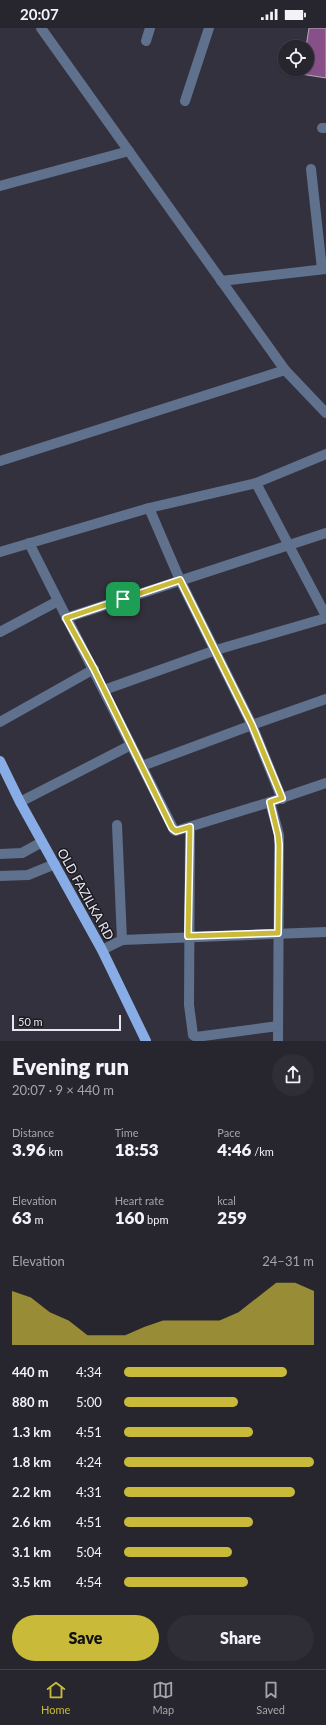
<!DOCTYPE html>
<html lang="en">
<head>
<meta charset="utf-8">
<style>
	body { margin:0; font-family:Lato,sans-serif; background:#2f2d36; color:#f1f3f6; height:100vh; display:flex; flex-direction:column; font-size:15px; white-space:nowrap }
	* { box-sizing:border-box; margin:0 }
	p { font-size:13px; color:#a4a5aa }
	.icon { flex:none; width:22px; height:22px; fill:none; stroke:currentColor; stroke-width:2; stroke-linecap:round; stroke-linejoin:round }
	.map { position:relative; height:1013px; overflow:hidden }
	.drawer { display:flex; flex-direction:column; background:#27252e; flex:1 }
	.drawer>* { flex:none }
	.fabs { position:absolute; left:278px; top:12px; display:grid; gap:8px }
	.fabs a { display:grid; place-items:center; width:36px; height:36px; border-radius:50%; background:#27252e; box-shadow:0 1px 3px #0004,0 0 0 1px #43424a; font-size:20px }
	.scale { position:absolute; left:12px; bottom:10px; width:109px; box-sizing:border-box; padding-left:4px; border:2px solid #e7e6ee; border-top:0; font-size:11px; line-height:14px; white-space:nowrap; color:#e7e6ee; -webkit-text-stroke:3px #1b1a20; paint-order:stroke }
	.pin { position:absolute; display:grid; place-items:center; width:34px; height:34px; color:#fff; margin:-17px; border-radius:8px; box-shadow:0 2px 6px #0006 }
	.round { display:grid; place-items:center; flex:none; width:42px; height:42px; border-radius:21px; background:#2f2d36 }
	.overview { display:flex; align-items:center; justify-content:space-between; height:68px; padding:0 12px }
	h1 { font-size:22px; font-weight:800; line-height:30px }
	.metrics { display:grid; grid-template-columns:repeat(3,1fr); gap:6px; height:68px; padding:4px 12px }
	.metrics div { display:grid; align-content:center }
	.metrics b { font-size:17px; font-weight:800 }
	.metrics small { font-size:11px; font-weight:400 }
	.metrics p { font-size:11px }
	.chart { height:112px; padding:8px 12px }
	.chart p { display:flex; justify-content:space-between }
	.chart svg { width:100%; height:72px; margin-top:4px; fill:#c9ba3a; opacity:.7 }
	.action { display:flex; gap:8px; margin-top:auto; padding:8px 12px }
	.action a { flex:1; height:46px; border-radius:24px; background:#c9ba3a; color:#111; font-size:16px; font-weight:800; line-height:46px; text-align:center }
	.action a+a { background:#2f2d36; color:#f1f3f6 }
	ul { padding:0 12px; list-style:none; font-size:13px }
	li { display:grid; grid-template-columns:64px 48px 1fr; align-items:center; height:30px }
	li i { height:10px; border-radius:5px; background:#c9ba3a }
	.status { display:flex; justify-content:space-between; align-items:center; height:28px; padding:0 20px; background:#27252e; direction:ltr }
	.status svg { height:11px; fill:currentColor }
	.menu { display:flex; justify-content:space-around; align-items:center; height:56px; border-top:1px solid #43424a; background:#27252e; font-size:11px; color:#a4a5aa }
	.menu a { display:grid; justify-items:center; gap:2px }
	.menu .current { color:#c9ba3a }
	.map>svg:first-child { display:block }
	.building { fill:#885089; stroke:#b8abb8 }
	.lines { fill:none; stroke-linecap:round; stroke-linejoin:round }
	.minor { stroke:#5f718d; stroke-width:10 }
	.major { stroke:#88ade6; stroke-width:10 }
	.route-casing { stroke:#fff; stroke-width:8 }
	.route { stroke:#c9ba3a; stroke-width:5 }
	.labels { text-anchor:middle; stroke-width:3; stroke-linejoin:round; paint-order:stroke }
	.street-label { font-size:13px; fill:#e7e6ee; stroke:#1b1a20 }
</style>
</head>
<body>
<div class="status"><b>20:07</b><svg viewBox="0 0 49 12"><path d="M0 12V9h3v3zM5 12V6h3v6zM10 12V3h3v9zM15 12V0h3v12zM26 1h20v11H26zM47 4h2v5h-2z"/></svg></div>
<div class="map">
<svg width="326" height="1013" viewBox="0 0 326 1013">
	<rect width="100%" height="100%" fill="#34313e"/>
	<polygon class="building" points="309,0 326,0 326,50 301,46 302,41 307,41 306,19"/>
	<g class="lines">
		<g class="minor">
			<polyline points="41,0 285,342 326,385"/>
			<polyline points="146,13 150,0"/>
			<polyline points="185,73 209,0"/>
			<polyline points="322,100 326,100"/>
			<polyline points="311,141 322,241"/>
			<polyline points="0,158 129,123"/>
			<polyline points="221,253 326,241"/>
			<polyline points="0,433 285,342"/>
			<polyline points="256,455 326,588"/>
			<polyline points="149,480 180,552 252,697 282,771"/>
			<polyline points="29,515 174,802 176,803 270,774 326,755"/>
			<polyline points="0,524 149,480 256,455 326,426"/>
			<polyline points="66,590 326,505"/>
			<polyline points="0,604 58,573"/>
			<polyline points="104,662 216,622 326,590"/>
			<polyline points="0,694 94,641"/>
			<polyline points="142,738 252,697 326,671"/>
			<polyline points="20,774 131,717"/>
			<polyline points="270,774 279,807 279,817 278,1013"/>
			<polyline points="117,797 122,912"/>
			<polyline points="190,799 189,977 193,1007 196,1009 278,998"/>
			<polyline points="0,826 22,825 42,814"/>
			<polyline points="0,848 28,847 55,836"/>
			<polyline points="102,922 122,912 326,904"/>
		</g>
		<polyline class="major" points="0,733 20,774 102,922 146,1013"/>
	</g>
	<g class="lines">
		<defs>
			<polygon id="route" points="180,552 252,697 282,770 270,774 278,807 279,817 278,905 188,908 190,799 176,803 172,800 94,641 66,590"/>
		</defs>
		<use href="#route" class="route-casing"/>
		<use href="#route" class="route"/>
	</g>
	<g class="labels">
		<g class="street-label">
			<text transform="translate(86 866) rotate(61)" y="5">OLD FAZILKA RD</text>
		</g>
	</g>
</svg>
<div class="fabs">
<a><svg class="icon" aria-label="locate" viewBox="0 0 24 24"><circle cx="12" cy="12" r="6"/><path d="M12 2v4M12 18v4M2 12h4M18 12h4"/></svg></a>
</div>
<div class="scale">50 m</div>
<div class="pin" style="left:123px;top:571px;background:#1e9e55"><svg class="icon" aria-label="arrive" viewBox="0 0 24 24"><path d="M6 21V4h12l-3 4 3 4H6"/></svg></div>
</div>
<section class="drawer">
<div class="overview"><div><h1>Evening run</h1><p>20:07 · 9 × 440 m</p></div><a class="round"><svg class="icon" aria-label="share" viewBox="0 0 24 24"><path d="M12 15V3M7 8l5-5 5 5M5 13v7h14v-7"/></svg></a></div>
<div class="metrics">
<div><p>Distance</p><b>3.96<small> km</small></b></div>
<div><p>Time</p><b>18:53</b></div>
<div><p>Pace</p><b>4:46<small> /km</small></b></div>
</div>
<div class="metrics">
<div><p>Elevation</p><b>63<small> m</small></b></div>
<div><p>Heart rate</p><b>160<small> bpm</small></b></div>
<div><p>kcal</p><b>259</b></div>
</div>
<div class="chart"><p><span>Elevation</span>24–31 m</p>
<svg viewBox="0 0 160 44" preserveAspectRatio="none"><path d="M0 44V11L10 15L20 24L30 29L40 38L50 38L60 38L70 33L80 29L90 29L100 29L110 29L120 24L130 15L140 6L150 6L160 11V44z"/></svg>
</div>
<ul>
<li><b>440 m</b>4:34<i style="width:86%"></i></li>
<li><b>880 m</b>5:00<i style="width:60%"></i></li>
<li><b>1.3 km</b>4:51<i style="width:68%"></i></li>
<li><b>1.8 km</b>4:24<i style="width:100%"></i></li>
<li><b>2.2 km</b>4:31<i style="width:90%"></i></li>
<li><b>2.6 km</b>4:51<i style="width:68%"></i></li>
<li><b>3.1 km</b>5:04<i style="width:57%"></i></li>
<li><b>3.5 km</b>4:54<i style="width:65%"></i></li>
</ul>
<div class="action"><a>Save</a><a>Share</a></div>
</section>
<nav class="menu">
<a class="current"><svg class="icon" aria-label="home" viewBox="0 0 24 24"><path d="M3 11l9-7 9 7M6 9v11h12V9"/></svg>Home</a>
<a><svg class="icon" aria-label="map" viewBox="0 0 24 24"><path d="M3 6l6-2 6 2 6-2v14l-6 2-6-2-6 2zM9 4v14M15 6v14"/></svg>Map</a>
<a><svg class="icon" aria-label="saved" viewBox="0 0 24 24"><path d="M7 4h10v16l-5-4-5 4z"/></svg>Saved</a>
</nav>
</body>
</html>
